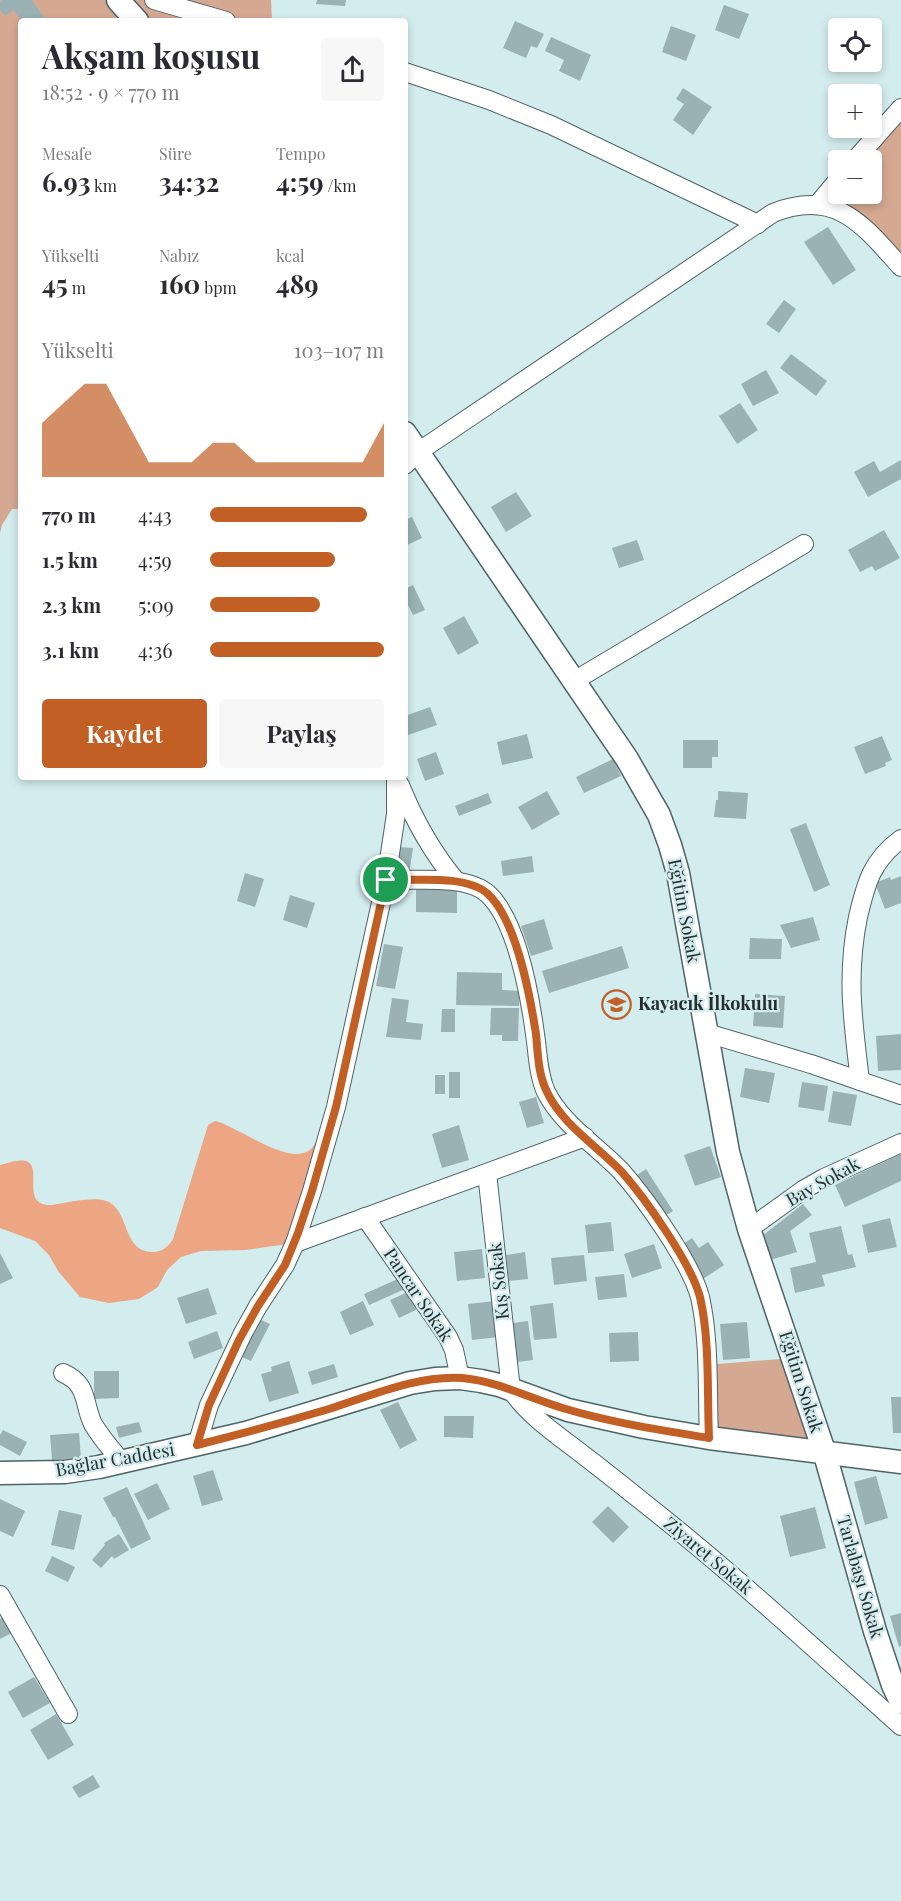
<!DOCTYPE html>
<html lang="tr">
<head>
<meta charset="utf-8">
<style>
	body { margin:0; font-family:"Playfair Display",serif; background:#f7f7f7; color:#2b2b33; height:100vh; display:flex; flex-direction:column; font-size:22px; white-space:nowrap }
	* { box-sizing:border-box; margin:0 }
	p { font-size:20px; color:#7c7c81 }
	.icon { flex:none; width:33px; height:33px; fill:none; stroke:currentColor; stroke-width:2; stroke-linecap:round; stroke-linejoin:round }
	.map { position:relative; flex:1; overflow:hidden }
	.drawer { position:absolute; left:18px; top:18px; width:390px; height:762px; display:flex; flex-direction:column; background:#fff; border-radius:6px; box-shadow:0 3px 9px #0003 }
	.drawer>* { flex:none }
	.controls { position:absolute; left:828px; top:18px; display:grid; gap:12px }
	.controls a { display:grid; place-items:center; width:54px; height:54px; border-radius:6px; background:#fff; box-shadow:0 3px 9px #0003; font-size:30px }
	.pin { position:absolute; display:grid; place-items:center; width:51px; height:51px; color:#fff; margin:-26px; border:3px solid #fff; border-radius:50%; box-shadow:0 2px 6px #0007 }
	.round { display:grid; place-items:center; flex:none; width:63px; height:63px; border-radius:6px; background:#f7f7f7 }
	.head { display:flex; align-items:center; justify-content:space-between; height:102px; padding:0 24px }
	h1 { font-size:33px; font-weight:700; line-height:45px }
	.stats { display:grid; grid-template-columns:repeat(3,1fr); gap:9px; height:102px; padding:6px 24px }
	.stats div { display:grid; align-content:center }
	.stats b { font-size:26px; font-weight:700 }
	.stats small { font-size:16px; font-weight:400 }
	.stats p { font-size:16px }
	.chart { height:168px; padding:12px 24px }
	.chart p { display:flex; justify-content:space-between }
	.chart svg { width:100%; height:108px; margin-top:6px; fill:#c25f25; opacity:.7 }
	.action { display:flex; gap:12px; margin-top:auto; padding:12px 24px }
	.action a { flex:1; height:69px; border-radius:6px; background:#c25f25; color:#fff; font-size:24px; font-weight:700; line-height:69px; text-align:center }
	.action a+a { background:#f7f7f7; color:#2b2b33 }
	ul { padding:0 24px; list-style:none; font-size:20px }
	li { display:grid; grid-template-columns:96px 72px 1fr; align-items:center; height:45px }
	li i { height:15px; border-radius:8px; background:#c25f25 }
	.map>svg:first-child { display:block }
	.green { fill:#d5a891 }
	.forest { fill:#eca683 }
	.building { fill:#9ab2b4 }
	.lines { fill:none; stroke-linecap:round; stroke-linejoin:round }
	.minor-casing { stroke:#4e6466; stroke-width:20 }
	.tertiary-casing { stroke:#4e6466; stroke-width:25 }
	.minor { stroke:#fff; stroke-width:18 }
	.tertiary { stroke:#fff; stroke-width:22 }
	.route-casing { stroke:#fff; stroke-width:12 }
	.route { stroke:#c25f25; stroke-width:8 }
	.labels { text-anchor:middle; stroke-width:4.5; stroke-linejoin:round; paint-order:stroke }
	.street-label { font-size:18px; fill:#252e2f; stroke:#d3ecee }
	.poi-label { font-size:18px; font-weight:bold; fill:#252e2f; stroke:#d3ecee; text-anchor:start }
</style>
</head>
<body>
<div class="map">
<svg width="901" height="1901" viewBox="0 0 901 1901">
	<rect width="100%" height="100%" fill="#d3ecee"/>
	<g class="green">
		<polygon points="0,0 271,0 272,21 21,21 21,509 12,509 2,525 0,533"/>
		<polygon points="901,108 901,267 870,232 817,205 838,180 838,194 872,194 872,160 855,160"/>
		<polygon points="793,1358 824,1451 709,1438 706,1365"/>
	</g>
	<path class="forest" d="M215 1121C238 1126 290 1168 311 1149 316 1144 320 1135 325 1129L295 1243 246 1250 201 1251 181 1257 167 1270 158 1287 139 1299 109 1303 80 1297 58 1271 49 1255 35 1241 0 1228V1165C8 1163 21 1158 28 1162 42 1170 20 1206 52 1205 68 1203 99 1194 112 1204 129 1217 124 1250 151 1252 161 1253 168 1247 173 1239L208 1125Z"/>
	<g class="building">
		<polygon points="3,0 32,0 47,21 22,21 13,10 5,16 0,9 0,2"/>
		<polygon points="317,0 346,0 345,6 316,4"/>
		<polygon points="724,5 749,14 739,39 715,30"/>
		<polygon points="515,21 544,34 537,48 531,46 526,58 503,48"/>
		<polygon points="671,26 696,35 686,61 662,52"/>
		<polygon points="551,37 591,55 580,81 559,71 564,60 545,51"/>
		<polygon points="683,88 712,107 693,135 673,120 684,104 676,99"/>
		<polygon points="828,227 856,270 833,285 804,242"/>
		<polygon points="784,300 796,309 779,333 766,324"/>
		<polygon points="791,354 827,381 816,396 780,368"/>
		<polygon points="766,370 779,393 753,406 741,384"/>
		<polygon points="740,403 758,430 737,444 719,416"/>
		<polygon points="901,460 901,479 868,497 854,472 874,461 880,472"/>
		<polygon points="516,492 532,516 506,532 491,507"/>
		<polygon points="412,517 422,538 405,546 405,520"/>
		<polygon points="884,530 900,558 875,571 872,566 860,572 848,550"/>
		<polygon points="637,540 644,560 619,568 612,548"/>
		<polygon points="413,585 425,610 413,615 405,599 405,589"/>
		<polygon points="464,616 479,643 458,655 443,628"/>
		<polygon points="430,707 437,725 408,735 405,727 405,716"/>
		<polygon points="527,734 533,758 502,765 497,742"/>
		<polygon points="882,736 892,760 885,763 886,766 865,774 854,747"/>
		<polygon points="683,740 718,740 718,757 712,757 712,768 683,768"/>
		<polygon points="436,752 444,774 425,781 417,759"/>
		<polygon points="613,759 621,776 584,793 576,777"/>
		<polygon points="547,791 560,814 532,830 518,807"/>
		<polygon points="718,791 748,793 746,819 714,817 716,800 718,800"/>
		<polygon points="488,793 492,803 459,816 455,806"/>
		<polygon points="806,823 830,885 814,892 790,829"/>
		<polygon points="398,847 413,848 409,874 394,872"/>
		<polygon points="532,856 534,872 503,876 501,861"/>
		<polygon points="245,873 264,879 255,907 237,901"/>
		<polygon points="901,876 901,903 885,909 875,883 890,877 891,880"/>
		<polygon points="416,888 457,888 457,913 416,912"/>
		<polygon points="290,895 315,903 307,928 283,920"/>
		<polygon points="813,917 820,940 791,948 780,925"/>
		<polygon points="544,919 553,949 531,956 521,926"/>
		<polygon points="750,938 782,939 781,959 749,959"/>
		<polygon points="384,944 403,947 395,989 376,986"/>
		<polygon points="622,946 629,968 549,993 542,971"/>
		<polygon points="457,972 502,973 502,990 520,991 519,1006 456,1005"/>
		<polygon points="755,994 785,996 783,1028 753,1026"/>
		<polygon points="392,998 409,1000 406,1022 423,1024 421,1040 386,1037"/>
		<polygon points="491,1008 519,1008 518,1041 502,1041 502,1035 490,1035"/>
		<polygon points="442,1009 455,1009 455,1032 441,1032"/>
		<polygon points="901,1034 901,1070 878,1071 876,1036"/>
		<polygon points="745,1068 775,1073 769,1103 740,1097"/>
		<rect x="449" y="1072" width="11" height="26"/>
		<rect x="435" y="1075" width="10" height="19"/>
		<polygon points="802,1082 828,1086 824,1111 798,1107"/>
		<polygon points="833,1091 857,1095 851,1126 828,1122"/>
		<polygon points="536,1097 544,1123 527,1128 519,1102"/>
		<polygon points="459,1125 469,1160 442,1168 432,1134"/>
		<polygon points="710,1146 721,1177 695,1186 684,1155"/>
		<polygon points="901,1154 901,1181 845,1207 835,1185"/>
		<polygon points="646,1169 673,1211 663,1217 637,1175"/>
		<polygon points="803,1204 812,1215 790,1231 797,1252 770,1260 762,1236"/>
		<polygon points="890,1218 897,1247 868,1253 862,1225"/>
		<polygon points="611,1222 614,1251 588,1253 585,1225"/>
		<polygon points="841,1226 848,1255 852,1254 856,1267 822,1275 825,1286 795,1293 790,1268 816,1262 809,1233"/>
		<polygon points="692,1238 699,1248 708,1242 724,1265 703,1279 680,1246"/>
		<polygon points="654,1244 662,1268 632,1278 624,1254"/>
		<polygon points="482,1249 485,1278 457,1281 454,1252"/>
		<polygon points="525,1252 528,1279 509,1281 506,1255"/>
		<polygon points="0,1253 13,1278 0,1284"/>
		<polygon points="584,1255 587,1281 554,1285 551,1258"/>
		<polygon points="624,1274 627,1297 598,1300 595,1277"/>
		<polygon points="400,1278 405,1289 369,1305 364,1294"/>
		<polygon points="208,1288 217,1314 186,1324 177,1298"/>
		<polygon points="410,1291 418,1309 399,1318 390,1300"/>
		<polygon points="363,1301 374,1325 350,1335 340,1312"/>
		<polygon points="495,1301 499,1337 472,1340 468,1304"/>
		<polygon points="553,1303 557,1338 534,1340 530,1306"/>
		<polygon points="259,1319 270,1324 251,1361 240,1356"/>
		<polygon points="528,1321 533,1360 517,1362 513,1323"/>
		<polygon points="747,1322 750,1358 723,1360 720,1324"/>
		<polygon points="217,1331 223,1348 194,1359 188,1342"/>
		<polygon points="638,1332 639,1361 610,1362 609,1333"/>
		<polygon points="289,1361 299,1393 269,1402 261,1374 272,1371 271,1367"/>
		<polygon points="334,1364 338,1377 312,1385 308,1372"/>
		<polygon points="94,1371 119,1371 119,1398 94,1399"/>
		<polygon points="891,1397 901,1397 901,1433 893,1433"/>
		<polygon points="398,1402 417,1440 400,1449 380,1410"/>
		<polygon points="444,1416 474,1416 473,1438 444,1437"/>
		<polygon points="139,1422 142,1432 119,1438 116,1427"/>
		<polygon points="3,1430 27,1442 20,1456 0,1445 0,1435"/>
		<polygon points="79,1433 81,1458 52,1460 50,1435"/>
		<polygon points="213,1470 223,1500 202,1506 193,1476"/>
		<polygon points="876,1476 888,1518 865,1525 854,1482"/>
		<polygon points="157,1483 170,1509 148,1520 134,1494"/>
		<polygon points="127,1487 151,1539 131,1549 115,1517 113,1517 103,1498"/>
		<polygon points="0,1499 25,1511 13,1537 0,1531"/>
		<polygon points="608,1506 629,1527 613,1543 592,1522"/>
		<polygon points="815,1507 826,1548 790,1557 780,1516"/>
		<polygon points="59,1510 82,1515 74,1550 51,1545"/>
		<polygon points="119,1534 129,1550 114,1559 112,1556 101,1568 92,1560 105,1545 104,1543"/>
		<polygon points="52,1556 75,1567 68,1582 45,1571"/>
		<polygon points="901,1613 901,1646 899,1647 890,1616"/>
		<polygon points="3,1617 12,1633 0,1639 0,1619"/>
		<polygon points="34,1677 50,1703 23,1718 8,1692"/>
		<polygon points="56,1714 74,1745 48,1760 30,1730"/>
		<polygon points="93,1775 100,1787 79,1798 72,1787"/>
	</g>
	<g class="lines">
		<defs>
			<g id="minor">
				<polyline points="154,0 226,21"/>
				<polyline points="405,72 489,100 551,125 758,224"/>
				<polyline points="855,160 901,108"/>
				<polyline points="817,205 838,180"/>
				<path d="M405 465 418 452 773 213C836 188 863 225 901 267"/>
				<polyline points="574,681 804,544"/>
				<path d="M400 785C414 820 432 852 456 881"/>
				<path d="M386 880C415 881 466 874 488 894 517 921 530 997 535 1034 538 1054 538 1074 546 1092 562 1124 597 1146 621 1171 645 1198 691 1263 700 1297 710 1341 707 1393 709 1438"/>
				<polyline points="707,1033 811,1064 901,1095"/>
				<path d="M860 1081C853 1022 846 976 858 917 866 883 872 860 901 839"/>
				<path d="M487 1173 511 1390C530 1417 556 1434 582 1454 611 1476 639 1499 668 1522 748 1587 824 1657 901 1726"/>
				<polyline points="365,1217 448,1337 454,1350 460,1378"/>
				<polyline points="749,1229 803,1190 824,1178 901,1143"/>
				<polyline points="295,1243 585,1137"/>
				<path d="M63 1373C89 1384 83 1404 93 1424 101 1438 112 1450 122 1462"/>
				<polyline points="197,1445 209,1405 243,1333 258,1306 285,1265 295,1243 312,1191 336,1107 386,880 396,814 396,777"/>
				<polyline points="0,1595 68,1714"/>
			</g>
			<g id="tertiary">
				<polyline points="118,0 137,21"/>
				<polyline points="405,433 627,759 659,815 670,845 678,873 728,1152 749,1229 824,1451 875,1631 893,1685 901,1702"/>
				<polyline points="0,1473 65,1472 99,1467 246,1433 410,1383 435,1379 460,1378 481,1381 499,1385 568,1410 644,1427 709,1438 901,1462"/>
			</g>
		</defs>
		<use href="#minor" class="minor-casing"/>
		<use href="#tertiary" class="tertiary-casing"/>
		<use href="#minor" class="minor"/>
		<use href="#tertiary" class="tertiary"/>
	</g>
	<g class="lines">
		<defs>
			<path id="route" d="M386 880C415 881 466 874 488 894 517 921 530 996 536 1034 538 1054 538 1074 547 1092 562 1124 597 1146 621 1171 645 1198 691 1263 700 1297 710 1340 707 1393 709 1438 661 1430 613 1423 566 1409 531 1399 498 1381 462 1378 418 1375 370 1396 329 1409 285 1422 241 1434 197 1445L209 1405 239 1340 258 1306 285 1265 298 1233 312 1191 336 1107Z"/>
		</defs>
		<use href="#route" class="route-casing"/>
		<use href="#route" class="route"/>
	</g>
	<defs>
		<symbol id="school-ring" viewBox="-11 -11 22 22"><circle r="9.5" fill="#d3ecee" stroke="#c25f25" stroke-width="1.5"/><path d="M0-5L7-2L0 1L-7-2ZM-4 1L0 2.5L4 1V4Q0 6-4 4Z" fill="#c25f25"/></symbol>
	</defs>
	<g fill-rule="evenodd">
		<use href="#school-ring" x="600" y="988" width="33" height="33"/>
	</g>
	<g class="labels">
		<g class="street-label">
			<text transform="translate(684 911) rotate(79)" y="6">Eğitim Sokak</text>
			<text transform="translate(823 1182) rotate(-29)" y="6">Bay Sokak</text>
			<text transform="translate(499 1281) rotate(-96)" y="6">Kış Sokak</text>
			<text transform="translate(418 1295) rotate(56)" y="6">Pancar Sokak</text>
			<text transform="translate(801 1382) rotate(72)" y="6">Eğitim Sokak</text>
			<text transform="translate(115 1460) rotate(-10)" y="6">Bağlar Caddesi</text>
			<text transform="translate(708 1556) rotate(40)" y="6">Ziyaret Sokak</text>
			<text transform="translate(860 1577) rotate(74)" y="6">Tarlabaşı Sokak</text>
		</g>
		<g class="poi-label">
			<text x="638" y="1010">Kayacık İlkokulu</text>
		</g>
	</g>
</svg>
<div class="controls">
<a><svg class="icon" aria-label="locate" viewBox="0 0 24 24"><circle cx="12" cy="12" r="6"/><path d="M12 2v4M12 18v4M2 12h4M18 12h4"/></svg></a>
<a>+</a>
<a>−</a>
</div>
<div class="pin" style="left:386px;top:880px;background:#1e9e55"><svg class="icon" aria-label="arrive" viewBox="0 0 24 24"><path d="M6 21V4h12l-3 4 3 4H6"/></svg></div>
<section class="drawer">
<div class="head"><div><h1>Akşam koşusu</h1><p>18:52 · 9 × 770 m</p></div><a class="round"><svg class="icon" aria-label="share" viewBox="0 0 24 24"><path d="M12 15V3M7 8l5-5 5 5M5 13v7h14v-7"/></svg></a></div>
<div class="stats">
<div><p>Mesafe</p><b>6.93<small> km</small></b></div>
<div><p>Süre</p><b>34:32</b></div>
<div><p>Tempo</p><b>4:59<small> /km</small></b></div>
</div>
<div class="stats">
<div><p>Yükselti</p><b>45<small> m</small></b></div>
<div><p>Nabız</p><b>160<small> bpm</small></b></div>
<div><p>kcal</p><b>489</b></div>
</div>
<div class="chart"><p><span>Yükselti</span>103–107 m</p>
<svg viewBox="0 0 160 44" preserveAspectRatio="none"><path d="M0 44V22L10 14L20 6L30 6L40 22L50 38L60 38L70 38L80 30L90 30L100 38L110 38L120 38L130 38L140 38L150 38L160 22V44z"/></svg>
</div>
<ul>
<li><b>770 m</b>4:43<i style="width:90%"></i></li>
<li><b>1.5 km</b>4:59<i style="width:72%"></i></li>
<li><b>2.3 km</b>5:09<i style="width:63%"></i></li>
<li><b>3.1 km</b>4:36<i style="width:100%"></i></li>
</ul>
<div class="action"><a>Kaydet</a><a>Paylaş</a></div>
</section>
</div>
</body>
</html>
